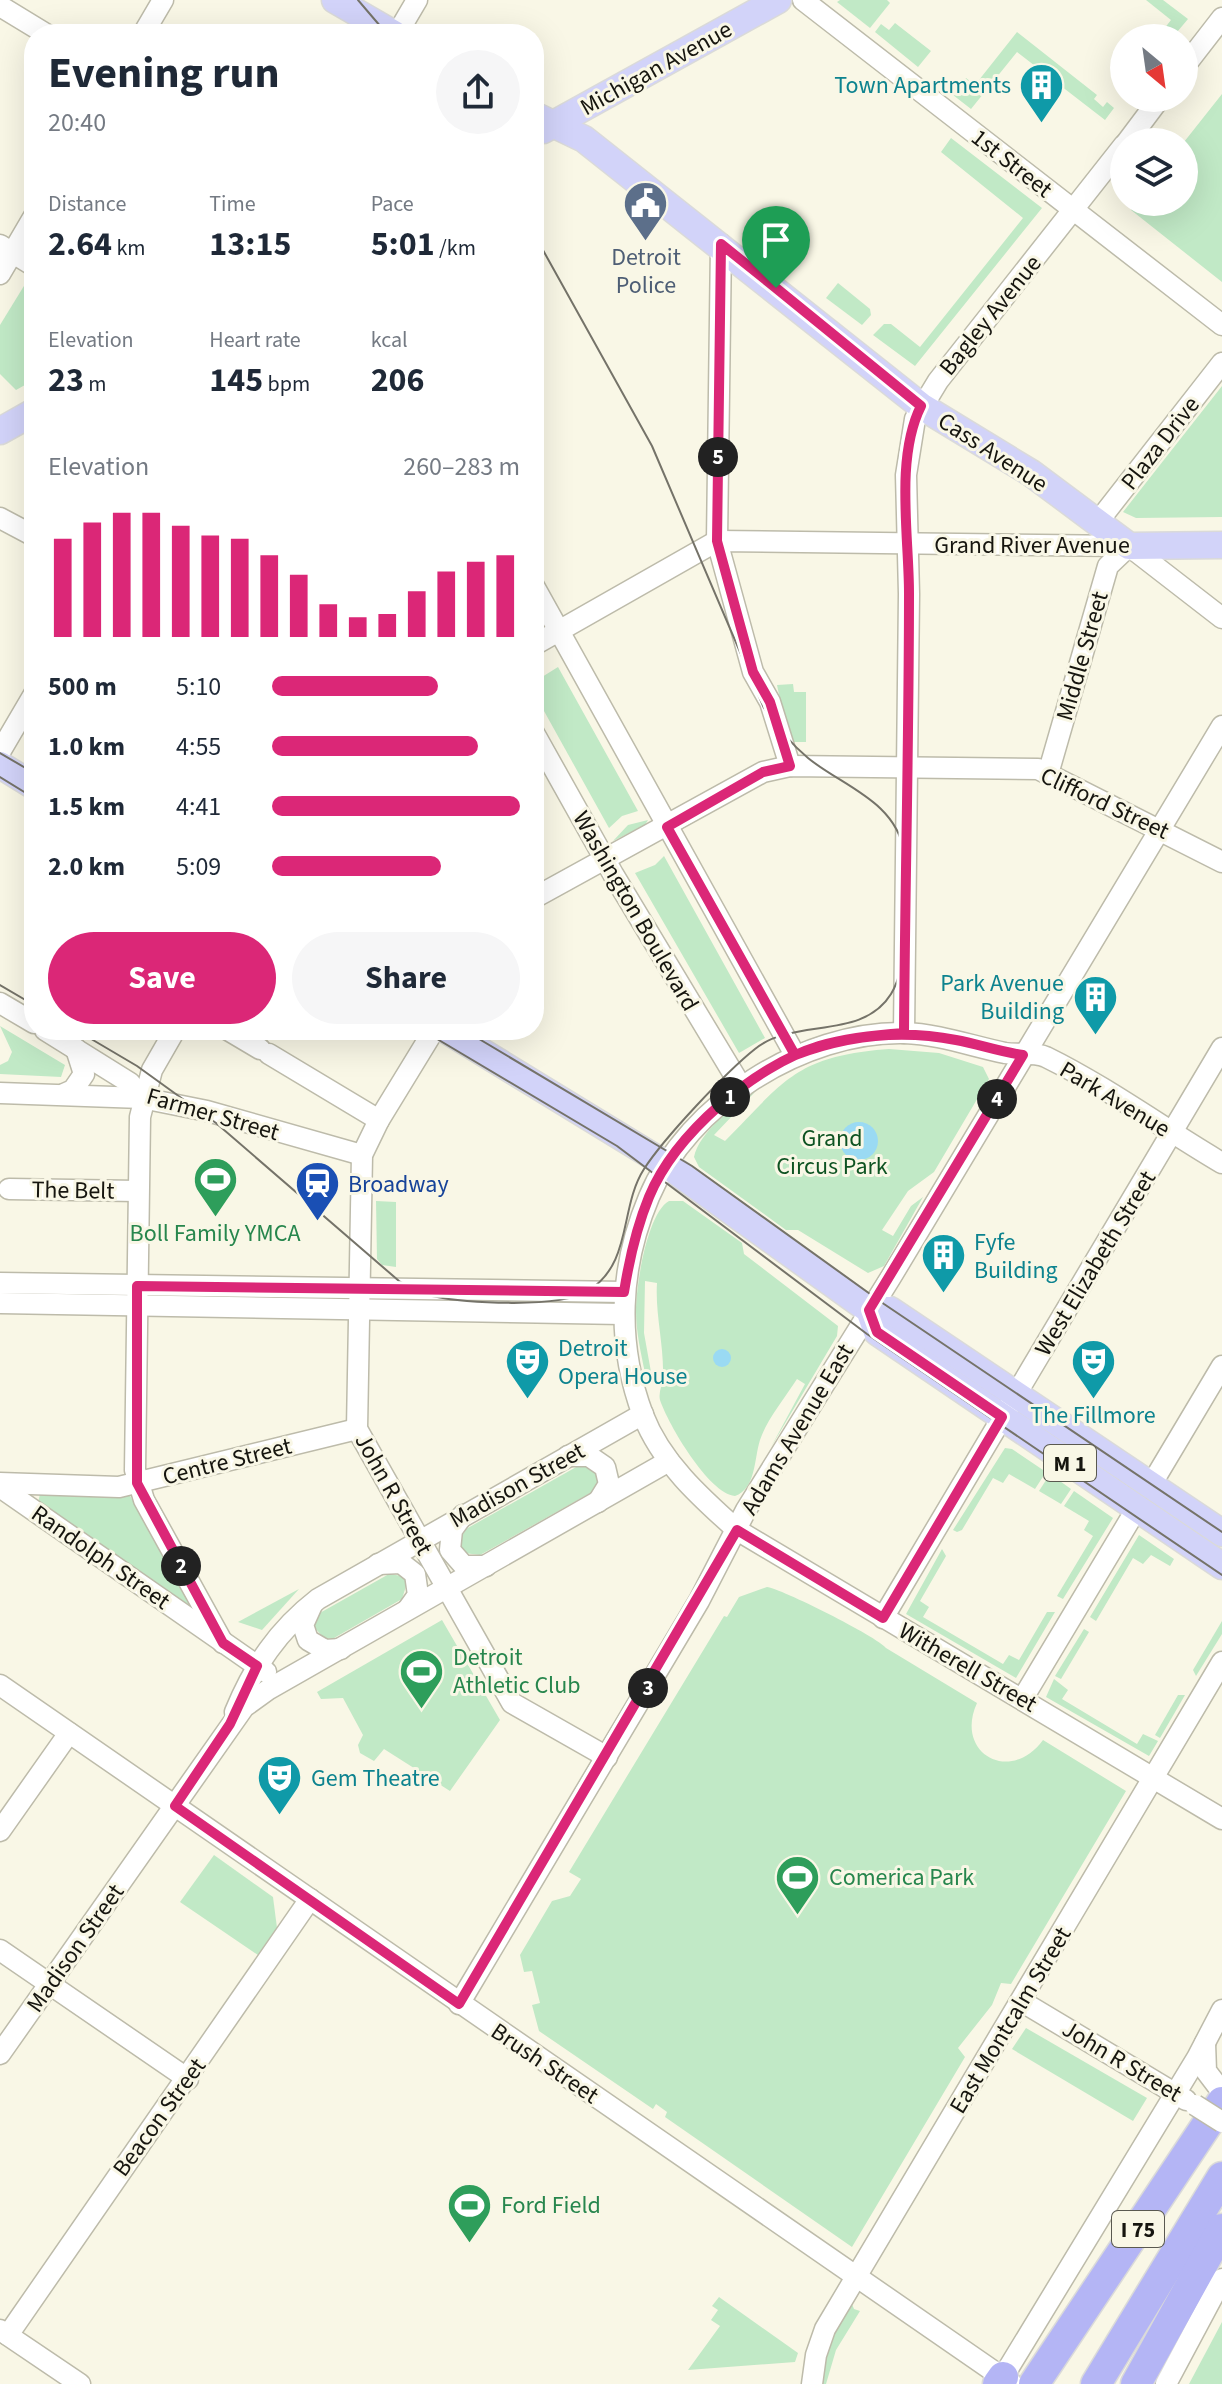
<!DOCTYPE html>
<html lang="en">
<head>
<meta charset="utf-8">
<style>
	body { margin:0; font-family:"Source Sans 3",sans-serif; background:#f6f6f7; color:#1f2937; height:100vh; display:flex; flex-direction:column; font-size:30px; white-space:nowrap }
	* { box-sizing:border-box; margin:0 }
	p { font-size:26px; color:#747a83 }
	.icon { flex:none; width:44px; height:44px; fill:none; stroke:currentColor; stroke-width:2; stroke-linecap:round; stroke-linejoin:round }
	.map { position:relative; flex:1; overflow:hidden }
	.panel { position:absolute; left:24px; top:24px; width:520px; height:1016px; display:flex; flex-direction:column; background:#fff; border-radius:32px; box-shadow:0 8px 32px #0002 }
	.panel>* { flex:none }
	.needle { width:52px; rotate:151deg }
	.buttons { position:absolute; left:1110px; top:24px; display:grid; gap:16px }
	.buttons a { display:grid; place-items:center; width:88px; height:88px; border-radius:50%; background:#fff; box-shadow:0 8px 32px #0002; font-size:40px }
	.pin { position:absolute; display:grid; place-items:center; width:68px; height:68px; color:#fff; margin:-82px -34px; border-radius:50% 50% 50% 0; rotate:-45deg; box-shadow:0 0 8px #0007 }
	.pin .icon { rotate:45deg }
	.km { position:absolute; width:40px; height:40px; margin:-20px; border-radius:50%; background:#222; color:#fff; font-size:22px; line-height:40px; text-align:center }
	.round { display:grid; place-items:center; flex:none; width:84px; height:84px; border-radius:42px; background:#f6f6f7 }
	.head { display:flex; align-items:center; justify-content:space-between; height:136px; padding:0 24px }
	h1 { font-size:44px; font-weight:700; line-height:60px }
	.stats { display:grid; grid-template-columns:repeat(3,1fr); gap:12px; height:136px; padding:8px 24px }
	.stats div { display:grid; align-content:center }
	.stats b { font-size:34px; font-weight:700 }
	.stats small { font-size:22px; font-weight:400 }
	.stats p { font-size:22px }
	.chart { height:224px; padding:16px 24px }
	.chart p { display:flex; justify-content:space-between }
	.chart svg { width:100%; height:144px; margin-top:8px; stroke:#db2777; stroke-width:6 }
	.action { display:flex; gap:16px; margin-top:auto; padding:16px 24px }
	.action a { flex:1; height:92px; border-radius:48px; background:#db2777; color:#fff; font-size:32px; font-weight:700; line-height:92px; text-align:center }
	.action a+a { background:#f6f6f7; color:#1f2937 }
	ul { padding:0 24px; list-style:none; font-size:26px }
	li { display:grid; grid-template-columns:128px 96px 1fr; align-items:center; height:60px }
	li i { height:20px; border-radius:10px; background:#db2777 }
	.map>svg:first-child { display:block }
	.green { fill:#c1e9c6 }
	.water { fill:#9adaf3 }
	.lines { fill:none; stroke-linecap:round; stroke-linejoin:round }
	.minor-casing { stroke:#bdbbaa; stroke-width:23 }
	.major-casing { stroke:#dadad9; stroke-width:29 }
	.highway-casing { stroke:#dadad9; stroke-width:33 }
	.minor { stroke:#fff; stroke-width:20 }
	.major { stroke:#d2d3f9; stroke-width:26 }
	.highway { stroke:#b4b5f5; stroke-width:30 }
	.tram { stroke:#757369; stroke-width:2 }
	.minor-bridge-casing { stroke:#bdbbaa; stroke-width:23; stroke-linecap:butt }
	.minor-bridge { stroke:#fff; stroke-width:20 }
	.route-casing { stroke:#fff; stroke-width:16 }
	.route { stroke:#db2777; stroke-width:10 }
	.labels { text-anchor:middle; stroke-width:6; stroke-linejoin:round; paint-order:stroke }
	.shield { fill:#f9f7e6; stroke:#5a5950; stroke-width:2 }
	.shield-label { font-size:22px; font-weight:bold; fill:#16150f }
	.street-label { font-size:24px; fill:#16150f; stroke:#f9f7e6 }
	.culture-label { font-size:24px; fill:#0d838f; stroke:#f9f7e6; text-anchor:start }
	.service-label { font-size:24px; fill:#4e5e75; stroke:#f9f7e6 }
	.park-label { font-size:24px; fill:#0e5322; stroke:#f9f7e6 }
	.transit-label { font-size:24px; fill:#164399; stroke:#f9f7e6; text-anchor:start }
	.leisure-label { font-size:24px; fill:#27864d; stroke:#f9f7e6; text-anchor:start }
</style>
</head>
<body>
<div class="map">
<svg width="1222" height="2384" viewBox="0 0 1222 2384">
	<rect width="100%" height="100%" fill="#f9f7e6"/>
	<g class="green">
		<polygon points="840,0 887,0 890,3 870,28 837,2"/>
		<polygon points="1146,0 1163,0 1188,19 1172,38 1157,38 1171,20"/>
		<polygon points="895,23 931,51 918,67 875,32 881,24 889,30"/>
		<polygon points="1017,32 1097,95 1094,99 1103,107 1107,102 1114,108 1105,120 1017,52 971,109 953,95 966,78 975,85"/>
		<polygon points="1222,94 1222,282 1131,210 1137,202 1184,202 1184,142"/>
		<polygon points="951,138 1042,208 915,366 873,335 884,324 891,324 920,347 1023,218 941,152"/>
		<polygon points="27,281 34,286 34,380 16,390 0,374 0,325"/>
		<polygon points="838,283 870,309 871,315 862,325 826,298"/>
		<polygon points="1222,386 1222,517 1136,518 1123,512"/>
		<polygon points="558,667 638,811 622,816 609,828 534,693 534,682"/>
		<polygon points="793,684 794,692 806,692 806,742 789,742 777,685"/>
		<polygon points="648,820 645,825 613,841 628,825"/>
		<polygon points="664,856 765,1038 739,1053 635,873 655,865"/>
		<polygon points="0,1026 65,1065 61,1077 0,1074 0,1065 8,1061 12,1052"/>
		<path d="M889 1049 939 1053 983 1067 989 1079 934 1172 908 1191 882 1230 893 1236 911 1206 923 1197 884 1266 868 1273 798 1230H786L699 1167 694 1157C699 1133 734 1104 755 1092L714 1135 725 1141C786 1079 797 1056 889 1049Z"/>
		<polygon points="376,1201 396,1202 396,1267 382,1265 377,1259"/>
		<path d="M669 1201H683L742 1243 744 1254 838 1326 837 1336 771 1447 805 1384 797 1379C785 1398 767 1419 760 1440 754 1459 756 1489 735 1496 709 1494 668 1424 660 1400 658 1392 663 1384 663 1376 664 1345 655 1314 657 1283L645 1281 644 1333 651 1372 650 1376 645 1373C641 1353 636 1332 636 1311 636 1286 647 1213 669 1201Z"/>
		<polygon points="1005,1448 1012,1449 1046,1472 1035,1489 1009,1474 1003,1483 993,1478 962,1530 957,1532 953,1530"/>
		<path d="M578 1466C590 1465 597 1471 598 1482L592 1492 480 1555 464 1553 458 1543 466 1529Z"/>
		<polygon points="1050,1474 1071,1489 1061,1504 1039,1491"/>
		<polygon points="1074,1491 1113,1518 1063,1599 1057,1596 1093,1536 1084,1530 1089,1521 1064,1506"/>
		<polygon points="40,1494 129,1494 191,1604 187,1607 38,1503"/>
		<polygon points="1139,1535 1174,1559 1170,1566 1151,1555 1143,1564 1133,1558 1096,1621 1090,1617"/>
		<polygon points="942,1549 946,1556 920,1601 929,1607 923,1617 1003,1664 1009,1655 1019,1660 1047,1612 1055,1612 1016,1678 906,1614"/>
		<polygon points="389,1574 402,1576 407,1583 402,1599 334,1638 325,1639 313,1626 318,1614"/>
		<path d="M767 1587C780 1588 878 1637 886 1648L977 1703C954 1753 1010 1785 1043 1740L1126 1791 1011 1984 1001 1983 992 2005 958 2048 965 2057 852 2247 665 2117 667 2112 656 2104 653 2109 539 2031 532 2005 540 2003 532 1971 524 1972 520 1955 552 1901 570 1896 581 1879 569 1872 724 1616 727 1617 739 1597Z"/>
		<polygon points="299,1589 262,1630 238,1622"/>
		<polygon points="442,1620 500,1720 450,1791 384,1749 374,1761 360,1753 358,1745 363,1735 343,1698 321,1699 317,1692"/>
		<polygon points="1222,1621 1222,1634 1196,1676 1193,1670"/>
		<polygon points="1084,1629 1089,1632 1061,1679 1055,1676"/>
		<polygon points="1054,1679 1068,1690 1062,1699 1137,1744 1143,1734 1158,1741 1149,1756 1046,1697"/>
		<polygon points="1178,1695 1185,1695 1160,1738 1155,1735"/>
		<polygon points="214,1855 273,1897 277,1928 258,1955 180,1902"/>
		<polygon points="1026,2028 1147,2098 1133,2121 1012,2049"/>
		<polygon points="719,2297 798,2353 795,2362 688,2370 720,2326 711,2320 718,2310 712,2306"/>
		<polygon points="851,2302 854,2309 860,2311 836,2350 826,2384 816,2384 828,2340"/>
		<polygon points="1222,2322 1222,2384 1189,2384"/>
	</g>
	<g class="water">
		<circle cx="859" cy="1141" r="19"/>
		<circle cx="722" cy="1358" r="9"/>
	</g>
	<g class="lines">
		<defs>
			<g id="minor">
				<polyline points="803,0 1222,325"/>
				<polyline points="0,6 46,34"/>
				<polyline points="143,34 163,0"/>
				<polyline points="397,34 417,0"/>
				<polyline points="1184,67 1222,18"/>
				<polyline points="1127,142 1160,98"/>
				<polyline points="721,244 717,541 753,672 770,702 790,766"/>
				<polyline points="0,245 34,266"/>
				<polyline points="0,274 34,216"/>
				<polyline points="0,518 34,536"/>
				<polyline points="1097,523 1222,363"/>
				<polyline points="1129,546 1222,618"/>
				<polyline points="534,586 795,1055"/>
				<polyline points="534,645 717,541 1129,546"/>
				<polyline points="534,733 613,874 742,1088"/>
				<polyline points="0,752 34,694"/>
				<polyline points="1048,774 1108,566 1129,546"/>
				<polyline points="534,898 763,772 790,766 1038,769 1222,862"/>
				<polyline points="0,1003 34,1023"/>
				<polyline points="45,1030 130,1083 142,1098"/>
				<polyline points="175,1030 152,1070 140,1117 135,1470 144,1500 223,1643"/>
				<polyline points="228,1030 260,1049"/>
				<polyline points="434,1030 379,1120 362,1155 357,1429 512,1703 607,1757"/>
				<polyline points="904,1033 909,594 906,475 915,419 938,381 1124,145"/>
				<polyline points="269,1054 379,1120"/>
				<polyline points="0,1093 142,1098 207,1111 362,1155"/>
				<polyline points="64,1094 73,1090 84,1074 76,1049"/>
				<path d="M1222 1163C1164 1129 1107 1087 1046 1057 1035 1052 1018 1055 1005 1053 971 1046 939 1034 904 1033 803 1031 688 1104 649 1197 619 1268 616 1343 643 1415 661 1462 700 1497 737 1530L1222 1819"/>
				<polyline points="9,1189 138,1191"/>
				<polyline points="0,1283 624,1292"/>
				<polyline points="0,1303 622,1314"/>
				<polyline points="568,1456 589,1456 605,1467 609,1484 598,1502"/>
				<polyline points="0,1483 119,1487 357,1429"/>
				<polyline points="1151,1485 1222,1366"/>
				<polyline points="0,1487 266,1672"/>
				<polyline points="463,1515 452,1530 450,1550 464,1566 486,1566"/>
				<polyline points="378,1564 401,1563 415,1574 418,1595 408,1609"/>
				<polyline points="312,1605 303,1625 308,1640 325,1650 341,1649"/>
				<polyline points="883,1618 1222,1048"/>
				<polyline points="0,1685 1012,2384"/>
				<polyline points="1023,1698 1137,1508"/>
				<path d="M235 1712C254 1666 278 1630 318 1599L643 1414"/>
				<polyline points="0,1831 69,1733"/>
				<polyline points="0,1950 188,2079"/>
				<polyline points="1021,2001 1186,2100"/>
				<polyline points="459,2004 699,1601 746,1510 891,1277 1222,726"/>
				<polyline points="1205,2043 1206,2071 1222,2092"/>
				<polyline points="0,2054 244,1707 269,1689 669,1461"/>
				<polyline points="0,2330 80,2384"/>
				<polyline points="8,2335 310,1899"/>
				<polyline points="1003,2377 1197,2058 1222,2010"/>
				<polyline points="812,2384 816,2355 825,2329 1222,1662"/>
				<polyline points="1166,2384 1222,2279"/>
			</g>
			<g id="major">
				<polyline points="335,0 394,34"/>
				<polyline points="534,115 584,139 921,406 1031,473 1129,546 1222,545"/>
				<polyline points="543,130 778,0"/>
				<polyline points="0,431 34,412"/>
				<polyline points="0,765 34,786"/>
				<polyline points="446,1030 667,1165 869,1310 877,1332 1222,1566"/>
				<polyline points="869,1310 890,1310 1222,1533"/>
			</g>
			<g id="highway">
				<polyline points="998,2384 1003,2377"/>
				<polyline points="1034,2384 1222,2102"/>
				<polyline points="1096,2384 1222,2177"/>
				<polyline points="1136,2384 1222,2229"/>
			</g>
		</defs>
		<use href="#minor" class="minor-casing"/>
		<use href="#major" class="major-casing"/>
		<use href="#highway" class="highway-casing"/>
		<use href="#minor" class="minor"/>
		<use href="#major" class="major"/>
		<use href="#highway" class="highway"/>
		<g class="tram">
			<polyline points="358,0 387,34"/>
			<polyline points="0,753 34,773"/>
			<polyline points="0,777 34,798"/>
			<polyline points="0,985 34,1005"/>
			<path d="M76 1030 137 1066 216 1123 399 1281C409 1287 420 1293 432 1296 465 1303 559 1309 588 1291 633 1263 619 1208 644 1169 664 1138 726 1072 755 1049 794 1017 862 1041 891 994 910 963 910 888 904 852 896 801 842 786 808 758 790 743 777 727 764 708L652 446 534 234"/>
			<polyline points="422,1030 617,1146 867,1334 1222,1575"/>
			<polyline points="464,1030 692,1166 884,1304 1222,1532"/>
		</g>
		<defs>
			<polyline id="minor-bridge" points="1195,2105 1222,2122"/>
		</defs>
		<use href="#minor-bridge" class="minor-bridge-casing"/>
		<use href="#minor-bridge" class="minor-bridge"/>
	</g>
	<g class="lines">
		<defs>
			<path id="route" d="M776 288 921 406C895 458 909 536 909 593 909 740 905 886 904 1033 875 1035 847 1038 819 1046 754 1066 675 1134 649 1197 637 1226 629 1261 624 1292L137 1286V1483L223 1643 257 1666 230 1724 175 1806 459 2004 737 1530 883 1618 1002 1417 877 1332 869 1310 1023 1055C1000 1052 978 1044 956 1040 900 1029 848 1035 795 1055L667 827 763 772 790 766 770 702 753 672 717 541 721 244 776 288"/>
		</defs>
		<use href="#route" class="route-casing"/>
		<use href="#route" class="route"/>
	</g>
	<defs>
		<symbol id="building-pin" viewBox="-11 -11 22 30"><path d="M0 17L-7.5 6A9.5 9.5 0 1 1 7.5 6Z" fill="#0f9aa8" stroke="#f9f7e6"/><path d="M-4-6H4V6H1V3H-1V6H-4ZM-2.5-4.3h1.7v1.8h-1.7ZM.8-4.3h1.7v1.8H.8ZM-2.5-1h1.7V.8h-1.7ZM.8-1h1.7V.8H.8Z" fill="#fff"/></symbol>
		<symbol id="civic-pin" viewBox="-11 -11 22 30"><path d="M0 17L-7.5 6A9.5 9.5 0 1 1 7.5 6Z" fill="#5c6f8a" stroke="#f9f7e6"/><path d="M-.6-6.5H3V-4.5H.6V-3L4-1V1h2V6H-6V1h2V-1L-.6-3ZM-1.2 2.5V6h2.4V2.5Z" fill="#fff"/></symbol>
		<symbol id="stadium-pin" viewBox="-11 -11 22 30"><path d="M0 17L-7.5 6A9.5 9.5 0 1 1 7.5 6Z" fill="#2e9e5b" stroke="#f9f7e6"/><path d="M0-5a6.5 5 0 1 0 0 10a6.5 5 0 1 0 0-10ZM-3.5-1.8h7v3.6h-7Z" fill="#fff"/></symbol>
		<symbol id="station-pin" viewBox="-11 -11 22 30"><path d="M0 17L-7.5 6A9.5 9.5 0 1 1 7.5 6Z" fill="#1a4fb4" stroke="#f9f7e6"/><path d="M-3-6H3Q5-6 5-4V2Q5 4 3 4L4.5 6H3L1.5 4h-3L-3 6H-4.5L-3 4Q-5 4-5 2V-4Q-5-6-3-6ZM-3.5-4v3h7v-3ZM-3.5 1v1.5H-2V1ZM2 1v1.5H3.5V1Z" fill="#fff"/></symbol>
		<symbol id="theatre-pin" viewBox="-11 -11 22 30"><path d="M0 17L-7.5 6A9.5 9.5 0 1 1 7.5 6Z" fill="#0f9aa8" stroke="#f9f7e6"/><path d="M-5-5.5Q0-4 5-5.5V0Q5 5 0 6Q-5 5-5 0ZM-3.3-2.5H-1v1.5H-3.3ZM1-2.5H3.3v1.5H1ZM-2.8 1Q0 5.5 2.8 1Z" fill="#fff"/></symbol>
	</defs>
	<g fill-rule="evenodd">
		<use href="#building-pin" x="1016" y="60" width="51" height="69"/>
		<use href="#civic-pin" x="620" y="178" width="51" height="69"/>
		<use href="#building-pin" x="1070" y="972" width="51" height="69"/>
		<use href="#stadium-pin" x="190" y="1154" width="51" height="69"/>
		<use href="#station-pin" x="292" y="1158" width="51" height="69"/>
		<use href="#building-pin" x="918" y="1230" width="51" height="69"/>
		<use href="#theatre-pin" x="1068" y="1336" width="51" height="69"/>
		<use href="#theatre-pin" x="502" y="1336" width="51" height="69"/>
		<use href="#stadium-pin" x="396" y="1646" width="51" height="69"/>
		<use href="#theatre-pin" x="254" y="1752" width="51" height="69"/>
		<use href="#stadium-pin" x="772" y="1852" width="51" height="69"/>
		<use href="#stadium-pin" x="444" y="2180" width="51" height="69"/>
	</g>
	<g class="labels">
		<g class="shield">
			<rect x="1044" y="1445" width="52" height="36" rx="6"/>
			<rect x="1112" y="2211" width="52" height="36" rx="6"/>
		</g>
		<g class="shield-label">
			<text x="1070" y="1471">M 1</text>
			<text x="1138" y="2237">I 75</text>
		</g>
		<g class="street-label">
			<text transform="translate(656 68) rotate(-29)" y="8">Michigan Avenue</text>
			<text transform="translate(1012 163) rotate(38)" y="8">1st Street</text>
			<text transform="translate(990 315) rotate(-51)" y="8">Bagley Avenue</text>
			<text transform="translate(1160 443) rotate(-52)" y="8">Plaza Drive</text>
			<text transform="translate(993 452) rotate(33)" y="8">Cass Avenue</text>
			<text x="1032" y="553">Grand River Avenue</text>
			<text transform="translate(1082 656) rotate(-74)" y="8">Middle Street</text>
			<text transform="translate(1105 803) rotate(25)" y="8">Clifford Street</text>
			<text transform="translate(636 911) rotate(60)" y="8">Washington Boulevard</text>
			<text transform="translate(1115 1099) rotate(31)" y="8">Park Avenue</text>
			<text transform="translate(213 1114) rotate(16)" y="8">Farmer Street</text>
			<text transform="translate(73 1190) rotate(1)" y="8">The Belt</text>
			<text transform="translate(1095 1263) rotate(-59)" y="8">West Elizabeth Street</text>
			<text transform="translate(797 1429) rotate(-59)" y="8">Adams Avenue East</text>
			<text transform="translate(227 1461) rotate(-14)" y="8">Centre Street</text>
			<text transform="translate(517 1485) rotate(-29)" y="8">Madison Street</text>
			<text transform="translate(394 1494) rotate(61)" y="8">John R Street</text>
			<text transform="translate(101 1557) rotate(35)" y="8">Randolph Street</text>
			<text transform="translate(968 1667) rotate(30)" y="8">Witherell Street</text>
			<text transform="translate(75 1948) rotate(-55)" y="8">Madison Street</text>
			<text transform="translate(1010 2020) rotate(-59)" y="8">East Montcalm Street</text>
			<text transform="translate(1122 2061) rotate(31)" y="8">John R Street</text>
			<text transform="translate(545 2063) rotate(34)" y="8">Brush Street</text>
			<text transform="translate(159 2117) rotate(-54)" y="8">Beacon Street</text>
		</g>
		<g class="culture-label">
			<text x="1011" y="93" text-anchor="end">Town Apartments</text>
			<text x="1064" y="991" text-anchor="end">Park Avenue<tspan x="1064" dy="28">Building</tspan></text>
			<text x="974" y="1250">Fyfe<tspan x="974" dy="28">Building</tspan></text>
			<text x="558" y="1356">Detroit<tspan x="558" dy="28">Opera House</tspan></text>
			<text x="1093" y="1423" text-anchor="middle">The Fillmore</text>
			<text x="311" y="1786">Gem Theatre</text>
		</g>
		<g class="service-label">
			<text x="646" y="265">Detroit<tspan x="646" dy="28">Police</tspan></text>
		</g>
		<g class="park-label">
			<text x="832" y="1146">Grand<tspan x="832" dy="28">Circus Park</tspan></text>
		</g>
		<g class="transit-label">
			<text x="348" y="1192">Broadway</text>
		</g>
		<g class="leisure-label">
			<text x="215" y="1241" text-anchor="middle">Boll Family YMCA</text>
			<text x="453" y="1665">Detroit<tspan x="453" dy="28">Athletic Club</tspan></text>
			<text x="829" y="1885">Comerica Park</text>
			<text x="501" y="2213">Ford Field</text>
		</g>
	</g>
</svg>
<div class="buttons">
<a><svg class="needle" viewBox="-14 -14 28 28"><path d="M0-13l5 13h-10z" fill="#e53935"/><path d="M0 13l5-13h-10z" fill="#747a83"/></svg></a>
<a><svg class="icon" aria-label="layers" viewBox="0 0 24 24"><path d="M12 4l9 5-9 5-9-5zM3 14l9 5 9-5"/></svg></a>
</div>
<div class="pin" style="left:776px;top:288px;background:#1e9e55"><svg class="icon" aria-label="arrive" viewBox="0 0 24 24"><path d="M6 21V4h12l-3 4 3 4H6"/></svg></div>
<b class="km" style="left:730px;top:1097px">1</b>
<b class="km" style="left:181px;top:1566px">2</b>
<b class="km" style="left:648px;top:1688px">3</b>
<b class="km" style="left:997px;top:1099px">4</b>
<b class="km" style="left:718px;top:457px">5</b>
<section class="panel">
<div class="head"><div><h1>Evening run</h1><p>20:40</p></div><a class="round"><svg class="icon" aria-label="share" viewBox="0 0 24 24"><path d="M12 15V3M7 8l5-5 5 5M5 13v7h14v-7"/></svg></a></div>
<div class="stats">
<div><p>Distance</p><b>2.64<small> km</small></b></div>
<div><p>Time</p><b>13:15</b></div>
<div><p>Pace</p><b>5:01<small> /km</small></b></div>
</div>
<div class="stats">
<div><p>Elevation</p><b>23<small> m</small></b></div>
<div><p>Heart rate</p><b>145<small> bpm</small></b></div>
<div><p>kcal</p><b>206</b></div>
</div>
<div class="chart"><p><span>Elevation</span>260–283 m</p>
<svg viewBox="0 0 160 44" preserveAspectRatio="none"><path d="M5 44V14M15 44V9M25 44V6M35 44V6M45 44V10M55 44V13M65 44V14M75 44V19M85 44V25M95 44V34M105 44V38M115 44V37M125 44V30M135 44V24M145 44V21M155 44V19"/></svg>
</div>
<ul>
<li><b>500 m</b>5:10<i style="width:67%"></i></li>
<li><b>1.0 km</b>4:55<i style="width:83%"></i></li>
<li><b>1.5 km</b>4:41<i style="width:100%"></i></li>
<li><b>2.0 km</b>5:09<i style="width:68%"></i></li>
</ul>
<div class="action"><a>Save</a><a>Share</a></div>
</section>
</div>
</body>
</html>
